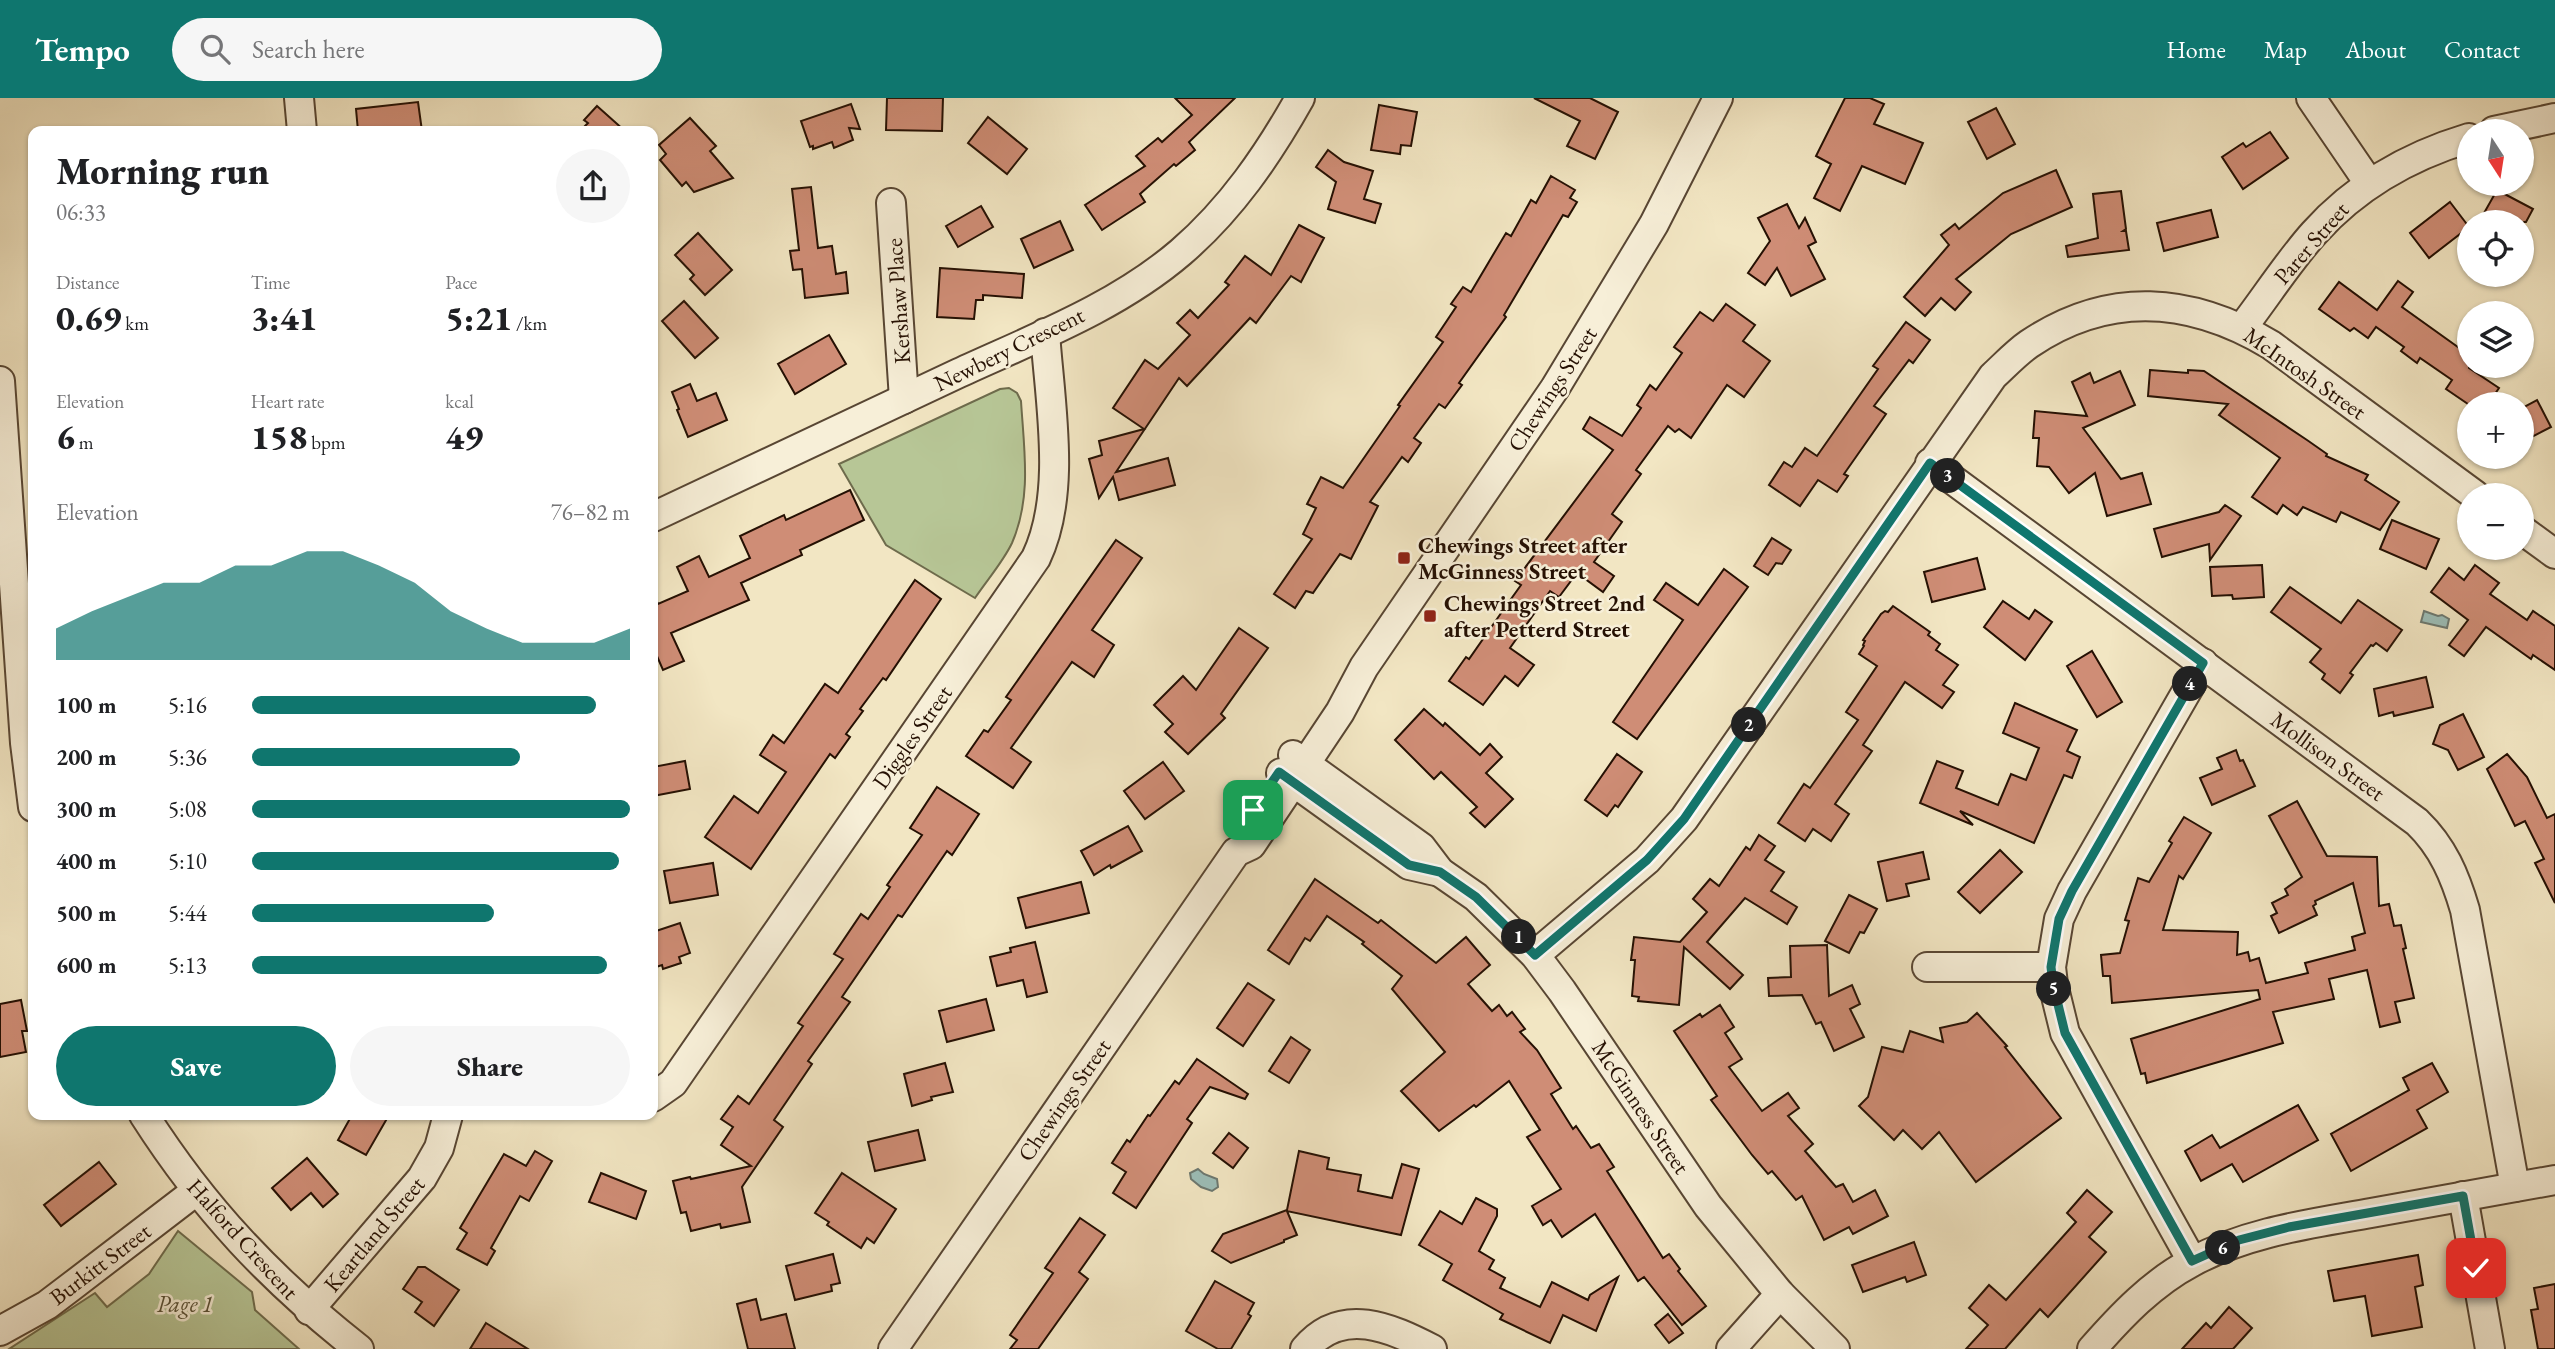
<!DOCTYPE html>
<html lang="en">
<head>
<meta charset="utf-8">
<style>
	body { margin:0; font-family:"EB Garamond",serif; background:#f6f6f6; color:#202124; height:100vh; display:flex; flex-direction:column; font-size:26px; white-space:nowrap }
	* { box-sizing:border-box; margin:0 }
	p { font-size:23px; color:#757577 }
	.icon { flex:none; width:38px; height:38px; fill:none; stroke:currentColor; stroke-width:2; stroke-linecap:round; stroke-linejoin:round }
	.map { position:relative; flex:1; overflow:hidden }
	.sheet { position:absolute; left:28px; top:28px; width:630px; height:994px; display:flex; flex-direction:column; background:#fff; border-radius:14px; box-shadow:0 2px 5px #0004 }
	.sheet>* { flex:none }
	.needle { width:46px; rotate:168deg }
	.controls { position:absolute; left:2457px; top:21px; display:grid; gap:14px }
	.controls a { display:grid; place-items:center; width:77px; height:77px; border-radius:50%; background:#fff; box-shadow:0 2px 5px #0004; font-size:35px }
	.pin { position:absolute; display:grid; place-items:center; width:60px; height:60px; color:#fff; margin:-30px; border-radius:14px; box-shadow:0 4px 10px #0006 }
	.km { position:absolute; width:35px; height:35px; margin:-18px; border-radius:50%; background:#222; color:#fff; font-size:19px; line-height:35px; text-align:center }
	.round { display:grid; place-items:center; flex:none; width:74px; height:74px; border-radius:37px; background:#f6f6f6 }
	.summary { display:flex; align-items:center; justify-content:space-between; height:119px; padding:0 28px }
	h1 { font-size:38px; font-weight:800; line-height:52px }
	.metrics { display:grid; grid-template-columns:repeat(3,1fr); gap:10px; height:119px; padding:7px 28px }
	.metrics div { display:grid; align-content:center }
	.metrics b { font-size:35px; font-weight:800 }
	.metrics small { font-size:19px; font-weight:400 }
	.metrics p { font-size:19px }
	.chart { height:196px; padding:14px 28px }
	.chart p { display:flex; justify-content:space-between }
	.chart svg { width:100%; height:126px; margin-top:7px; fill:#0f766e; opacity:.7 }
	.action { display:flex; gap:14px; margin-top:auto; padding:14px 28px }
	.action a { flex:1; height:80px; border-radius:42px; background:#0f766e; color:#fff; font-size:28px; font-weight:800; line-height:80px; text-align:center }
	.action a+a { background:#f6f6f6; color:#202124 }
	ul { padding:0 28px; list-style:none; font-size:23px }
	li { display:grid; grid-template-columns:112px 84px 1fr; align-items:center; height:52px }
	li i { height:18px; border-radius:9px; background:#0f766e }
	header { display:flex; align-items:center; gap:42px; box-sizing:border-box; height:98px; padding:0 35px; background:#0f766e; color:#fff }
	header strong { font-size:33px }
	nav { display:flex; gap:38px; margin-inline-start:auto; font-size:24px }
	.search { width:490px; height:63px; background:#f6f6f6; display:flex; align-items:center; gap:18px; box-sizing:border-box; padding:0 24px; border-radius:38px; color:#757577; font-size:26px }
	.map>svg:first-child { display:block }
	.green { fill:#b7c696; stroke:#6e6b4c; stroke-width:2 }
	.water { fill:#9cbeb8; stroke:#6c7870; stroke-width:2 }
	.building { fill:#cf8d76; stroke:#251003; stroke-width:2 }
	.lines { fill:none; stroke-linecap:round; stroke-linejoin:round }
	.minor-casing { stroke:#584633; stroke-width:32 }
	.minor { stroke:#f7efd8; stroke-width:28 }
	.route-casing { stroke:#fff; stroke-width:14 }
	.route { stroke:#0f766e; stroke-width:9 }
	.poi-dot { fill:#8f2418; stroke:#f7efd8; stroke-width:2.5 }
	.labels { text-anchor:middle; stroke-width:5; stroke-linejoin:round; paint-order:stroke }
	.street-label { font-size:23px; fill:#251003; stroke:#f7efd8 }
	.poi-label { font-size:23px; font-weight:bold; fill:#251003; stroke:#f7efd8; text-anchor:start }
	.park-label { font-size:23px; font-style:italic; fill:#585036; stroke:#f7efd8 }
</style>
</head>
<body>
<header>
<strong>Tempo</strong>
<div class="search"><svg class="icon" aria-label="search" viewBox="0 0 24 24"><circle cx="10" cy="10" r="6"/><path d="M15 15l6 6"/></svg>Search here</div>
<nav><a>Home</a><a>Map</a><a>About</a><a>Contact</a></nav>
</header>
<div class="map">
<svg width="2555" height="1251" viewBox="0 0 2555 1251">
	<rect width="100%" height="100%" fill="#f2e6c3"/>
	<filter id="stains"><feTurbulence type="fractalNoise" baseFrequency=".00286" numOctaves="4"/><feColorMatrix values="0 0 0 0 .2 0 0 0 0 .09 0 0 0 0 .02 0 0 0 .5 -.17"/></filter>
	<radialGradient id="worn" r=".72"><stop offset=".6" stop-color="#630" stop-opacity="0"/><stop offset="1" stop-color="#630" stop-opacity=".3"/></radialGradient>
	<g class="green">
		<path d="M1009 290 1017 295 1021 303C1024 352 1032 399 1012 445 1003 464 987 482 975 500L886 447 839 366 1000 291Z"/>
		<polygon points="178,1133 252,1194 255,1212 299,1251 9,1251 95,1195 107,1209 149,1176"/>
	</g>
	<g class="water">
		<polygon points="2424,513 2438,518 2442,517 2449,521 2447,530 2421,524"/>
		<polygon points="1198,1071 1204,1076 1217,1081 1218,1089 1212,1093 1201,1089 1191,1081 1190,1075"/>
	</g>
	<g class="building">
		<polygon points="887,0 943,0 942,33 886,32"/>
		<polygon points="1175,0 1235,0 1189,44 1195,52 1176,68 1174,66 1140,96 1145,104 1102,132 1085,107 1145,68 1136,58 1158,40 1162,44 1192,17"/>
		<polygon points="1534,0 1590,0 1618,14 1595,61 1567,48 1580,23"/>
		<polygon points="1845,0 1870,0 1884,6 1874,26 1923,45 1905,86 1862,68 1840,113 1814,100 1831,66 1816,58"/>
		<polygon points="418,4 422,33 358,33 356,11"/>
		<polygon points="851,6 860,31 849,30 853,42 834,50 832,44 813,51 813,48 810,49 801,23"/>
		<polygon points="1379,7 1417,14 1411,48 1401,47 1400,56 1371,52"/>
		<polygon points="597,8 625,33 580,33 588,25 584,22"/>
		<polygon points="1996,10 2015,46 1987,61 1968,24"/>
		<polygon points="988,19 1027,51 1007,76 968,45"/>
		<polygon points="690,20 716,48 710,53 733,80 694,94 686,84 682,88 660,62 666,56 659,47"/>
		<polygon points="2270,34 2288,60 2243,91 2222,59 2243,45 2246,49"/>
		<polygon points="1328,52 1344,64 1373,73 1364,101 1381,106 1375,125 1328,111 1336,84 1316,69"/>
		<polygon points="2056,72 2072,109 2011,136 1956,181 1971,194 1955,212 1941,200 1925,218 1904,199 1949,147 1941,137 1955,126 1959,131 2003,95"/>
		<polygon points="1551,78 1575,92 1570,100 1577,104 1568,119 1563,117 1504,217 1506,219 1459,285 1462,287 1445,310 1439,306 1414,340 1421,345 1408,364 1402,359 1370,404 1378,408 1351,461 1340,456 1313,495 1306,493 1295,510 1274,496 1312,441 1303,436 1316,410 1307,406 1321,379 1343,390 1400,308 1398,307 1443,244 1436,239 1456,209 1451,206 1463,189 1471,194 1506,135 1511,138 1531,102 1536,105"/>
		<polygon points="811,89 818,150 832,148 836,176 846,174 848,195 805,200 802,171 793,172 790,153 799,152 792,91"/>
		<polygon points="2497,92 2533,111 2526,124 2479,124"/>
		<polygon points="2121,93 2126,131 2123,133 2126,133 2129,152 2068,159 2066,148 2098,140 2093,96"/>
		<polygon points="2450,104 2469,129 2429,160 2410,135"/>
		<polygon points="1787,106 1799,130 1805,120 1816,144 1808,148 1825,181 1791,198 1777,170 1765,187 1748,175 1770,143 1758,120"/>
		<polygon points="981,108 993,129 958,149 946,128"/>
		<polygon points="2211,112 2218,139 2164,153 2157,125"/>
		<polygon points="1060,123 1073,152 1034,170 1021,141"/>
		<polygon points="1299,127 1324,140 1301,184 1291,178 1256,225 1250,220 1187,288 1179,280 1116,374 1168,360 1175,387 1119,402 1113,379 1099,400 1089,361 1102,357 1099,343 1144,331 1113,310 1145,262 1158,271 1190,237 1177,225 1190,212 1198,220 1229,187 1225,184 1245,158 1271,177"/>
		<polygon points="698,135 732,172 705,197 690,181 694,177 675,157"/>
		<polygon points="940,170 1024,176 1022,200 983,197 983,202 976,202 974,221 937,219"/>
		<polygon points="2398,183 2413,194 2402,209 2469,257 2469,270 2499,290 2488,306 2468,306 2446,291 2452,282 2420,260 2417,265 2401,253 2404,249 2376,229 2368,240 2354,230 2350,233 2319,211 2339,184 2377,212"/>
		<polygon points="684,203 718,240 695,260 662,223"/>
		<polygon points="1726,206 1755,227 1743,243 1770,263 1744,299 1727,287 1691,340 1679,331 1675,334 1668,328 1636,372 1641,376 1612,416 1622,424 1594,464 1614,478 1603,494 1577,475 1559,499 1550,493 1510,550 1534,567 1518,588 1505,578 1483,607 1449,583 1466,559 1469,561 1506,508 1521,487 1515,483 1613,352 1583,331 1590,319 1622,338 1641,310 1637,307 1650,287 1656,292 1682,255 1674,249 1700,214 1713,223"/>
		<polygon points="1906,224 1930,242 1913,265 1909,262 1874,308 1886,316 1844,376 1848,378 1837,394 1818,382 1800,408 1769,387 1784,364 1792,369 1805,350 1817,358 1878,271 1873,268"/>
		<polygon points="829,237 846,266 795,296 778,266"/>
		<polygon points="2150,272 2188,275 2188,272 2204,273 2307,342 2327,356 2326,358 2368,377 2365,382 2399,404 2380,432 2341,414 2336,424 2303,409 2297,417 2283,407 2277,416 2252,399 2280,360 2219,317 2228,306 2148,298"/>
		<polygon points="2120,273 2135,307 2083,330 2121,381 2142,375 2151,406 2107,418 2095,375 2069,395 2049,369 2037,368 2039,340 2033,340 2035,313 2087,318 2072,284 2090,275 2094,285"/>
		<polygon points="690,286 697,303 716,295 727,322 688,339 677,312 679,311 672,294"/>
		<polygon points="2537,302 2551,329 2528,341 2527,339 2522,341 2522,310"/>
		<polygon points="850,392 864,422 800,452 802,457 741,485 749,502 671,535 684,563 663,572 653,549 653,495 658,506 688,493 677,469 699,458 709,479 750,460 740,438 784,417 786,422"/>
		<polygon points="2225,407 2241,418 2210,462 2209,446 2162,459 2154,431 2219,414"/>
		<polygon points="2392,422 2439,441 2426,471 2380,451"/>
		<polygon points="1772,440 1791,452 1782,466 1776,465 1768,477 1754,468"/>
		<polygon points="1116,442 1142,460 1092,532 1114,547 1094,579 1072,564 1011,650 1031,664 1013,690 966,658 984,632 988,634 1011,602 1006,599"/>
		<polygon points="1977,460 1985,491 1932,504 1924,474"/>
		<polygon points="2262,467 2264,499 2233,501 2232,497 2212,498 2210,469"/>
		<polygon points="2475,467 2499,485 2490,496 2527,522 2533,513 2555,528 2555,572 2533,557 2531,561 2486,529 2464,558 2449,547 2468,522 2431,494 2449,470 2464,482"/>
		<polygon points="1724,471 1748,489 1637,641 1613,624 1683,522 1654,502 1666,485 1698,507"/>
		<polygon points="915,482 941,501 886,582 883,580 860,611 863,613 846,636 850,639 835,660 830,656 751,771 705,739 734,698 758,715 786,674 760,657 773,637 784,645 825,586 838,595"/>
		<polygon points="2290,489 2341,525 2358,502 2402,532 2387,553 2376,545 2373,548 2371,547 2350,575 2353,577 2340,595 2322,581 2325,576 2310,564 2321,551 2271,514"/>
		<polygon points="2003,503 2029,521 2035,512 2052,524 2025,562 1984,529"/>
		<polygon points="1893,508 1930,534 1928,537 1940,546 1936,552 1958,567 1943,587 1954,594 1942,610 1905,584 1863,647 1872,653 1835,706 1849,716 1831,743 1813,731 1805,743 1778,725 1804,686 1810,690 1858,622 1846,614 1877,568 1859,556 1864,548 1863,547 1865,543 1863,542 1881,516 1885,513 1888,514"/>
		<polygon points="1239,530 1268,550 1221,616 1225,620 1188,656 1165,634 1173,626 1154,607 1183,578 1196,592"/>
		<polygon points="2092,553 2122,604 2097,619 2067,568"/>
		<polygon points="2426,579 2433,609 2394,618 2393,614 2379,618 2374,591"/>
		<polygon points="2015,605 2077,632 2067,653 2080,659 2072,680 2064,677 2034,745 1960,713 1973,727 1920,705 1937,663 1963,673 1956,690 1998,707 2011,676 2026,682 2039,650 2003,635"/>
		<polygon points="1424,611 1443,628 1445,625 1480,657 1490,646 1502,659 1486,675 1513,701 1485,729 1470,715 1477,709 1441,674 1434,681 1395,642"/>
		<polygon points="2463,616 2484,659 2458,672 2448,652 2433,646 2440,627"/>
		<polygon points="2236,652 2240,663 2243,662 2255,688 2212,707 2200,680 2222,671 2217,660"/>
		<polygon points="1617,656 1642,674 1618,709 1615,707 1607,718 1585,702"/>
		<polygon points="2507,656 2527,679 2547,720 2555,716 2555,805 2535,765 2544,761 2525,723 2515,728 2487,671"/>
		<polygon points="685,663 690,691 653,698 653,669"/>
		<polygon points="1163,664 1184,693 1145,721 1124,693"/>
		<polygon points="937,689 979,716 952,757 947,753 902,819 898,817 842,899 850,904 808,963 812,966 774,1022 783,1029 742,1089 750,1124 721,1130 720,1126 691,1133 686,1114 681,1115 673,1083 690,1079 691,1081 751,1068 721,1047 733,1029 721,1021 738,998 749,1006 803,928 798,925 843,861 834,856 861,816 868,821 890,789 887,787 922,737 910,730"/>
		<polygon points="2297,703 2327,758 2377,759 2379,808 2389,806 2394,828 2401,827 2406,850 2403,851 2414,900 2395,904 2400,924 2380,929 2367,872 2329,881 2334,901 2273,914 2283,945 2147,985 2145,975 2141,976 2131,941 2260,901 2258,892 2112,905 2110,878 2103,878 2101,857 2120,855 2129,823 2125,822 2138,780 2149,784 2172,745 2169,743 2184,719 2211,735 2183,781 2179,778 2163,832 2238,834 2237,857 2248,854 2250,863 2259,860 2266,885 2308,875 2305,865 2355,852 2352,839 2365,835 2353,785 2315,803 2316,806 2313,808 2317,817 2279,835 2271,818 2277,815 2272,805 2288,797 2285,791 2302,779 2269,718"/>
		<polygon points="1128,728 1142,753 1111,770 1110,767 1094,777 1081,753"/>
		<polygon points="1759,737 1775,748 1765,762 1784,774 1771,793 1797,809 1787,826 1745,800 1707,844 1743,877 1730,891 1684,849 1679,907 1638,903 1639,899 1632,898 1635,862 1631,862 1634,839 1680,844 1707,814 1693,801 1710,781 1719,788 1746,749 1750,752"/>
		<polygon points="2000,752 2022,774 1980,815 1958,794"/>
		<polygon points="1923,754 1929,781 1906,786 1909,798 1887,803 1878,764"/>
		<polygon points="713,765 718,797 670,805 664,773"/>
		<polygon points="1315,781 1378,825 1381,822 1436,865 1466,839 1490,867 1468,886 1492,913 1499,907 1507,918 1512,914 1525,931 1520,934 1537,952 1561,990 1551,996 1573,1031 1576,1028 1591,1050 1599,1046 1614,1069 1607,1073 1663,1160 1669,1156 1680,1171 1678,1173 1706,1208 1682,1227 1644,1179 1638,1183 1595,1116 1562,1139 1551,1122 1543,1127 1532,1108 1561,1091 1527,1039 1540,1032 1509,983 1476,1009 1474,1007 1439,1033 1401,993 1445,954 1392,891 1402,878 1362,846 1364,844 1327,818 1310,843 1305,840 1289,866 1268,852"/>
		<polygon points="1081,784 1089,815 1026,830 1018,800"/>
		<polygon points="1849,797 1877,811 1864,835 1860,834 1849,855 1825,843"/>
		<polygon points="680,825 690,855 679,859 681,865 663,871 662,867 653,870 653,834"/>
		<polygon points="1035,844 1047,894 1027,899 1023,882 997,888 990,859 1011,854 1010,850"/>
		<polygon points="1827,847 1829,898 1852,887 1860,906 1850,911 1864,939 1834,953 1821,924 1816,926 1802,897 1769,898 1768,880 1791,879 1790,848"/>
		<polygon points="1248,885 1274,902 1243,948 1217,930"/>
		<polygon points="986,901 994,932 947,944 939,913"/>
		<polygon points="21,902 27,933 22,933 26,954 0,959 0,906"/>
		<polygon points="1720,907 1734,929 1725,935 1742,961 1729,969 1762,1013 1788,995 1799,1010 1788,1018 1813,1046 1805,1053 1836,1089 1843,1086 1853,1104 1875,1092 1888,1118 1853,1136 1849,1129 1824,1142 1802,1098 1796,1102 1772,1073 1768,1076 1752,1057 1711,1002 1717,998 1674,933 1700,916 1702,919"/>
		<polygon points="1977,915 2007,948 2005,949 2061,1020 1976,1084 1939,1034 1922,1051 1903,1032 1894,1042 1859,1008 1868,999 1882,949 1903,954 1910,933 1943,944 1940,930 1967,924"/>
		<polygon points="1291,939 1310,952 1289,985 1269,973"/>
		<polygon points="1197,961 1248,996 1245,1001 1210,989 1187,1021 1192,1025 1136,1110 1113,1095 1126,1074 1112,1065 1127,1042 1130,1044 1148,1017 1150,1018 1175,983 1179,986"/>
		<polygon points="945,965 953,994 931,999 932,1002 912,1008 904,976"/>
		<polygon points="2432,965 2448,994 2417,1012 2427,1030 2351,1073 2331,1036 2409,992 2403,980"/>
		<polygon points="2298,1007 2318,1042 2243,1084 2232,1066 2201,1083 2185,1053 2212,1037 2220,1050"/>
		<polygon points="352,1017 389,1017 366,1057 338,1042"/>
		<polygon points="918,1032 925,1062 875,1073 868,1044"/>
		<polygon points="1229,1035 1248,1050 1233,1070 1213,1055"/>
		<polygon points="535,1053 552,1063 529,1103 520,1098 491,1150 495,1153 487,1167 457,1151 467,1135 460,1130 504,1056 526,1068"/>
		<polygon points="1299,1053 1329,1060 1327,1071 1361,1077 1358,1093 1392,1100 1402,1066 1419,1071 1401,1137 1287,1113 1297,1137 1284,1142 1284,1144 1231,1165 1212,1153 1223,1136 1287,1112"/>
		<polygon points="307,1060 338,1096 323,1109 311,1095 291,1112 272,1090"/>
		<polygon points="99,1064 116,1086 61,1128 44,1107"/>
		<polygon points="601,1075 646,1093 636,1121 589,1104"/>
		<polygon points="842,1075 896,1111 874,1145 867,1140 861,1150 827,1127 829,1124 815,1115"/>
		<polygon points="2087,1092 2112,1114 2089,1139 2106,1154 2048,1219 2040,1211 2005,1251 1966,1251 1988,1227 1969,1210 1989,1187 2006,1202 2076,1124 2067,1115"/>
		<polygon points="1476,1100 1497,1111 1497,1118 1479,1153 1494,1162 1489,1171 1505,1180 1500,1190 1540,1209 1552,1184 1588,1202 1590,1197 1618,1179 1596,1233 1563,1217 1550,1245 1500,1221 1503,1216 1443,1182 1452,1166 1419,1147 1440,1113 1462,1126"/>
		<polygon points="1080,1120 1105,1137 1079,1174 1088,1181 1038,1251 1010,1251 1017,1242 1010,1237 1053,1175 1045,1170"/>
		<polygon points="1914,1144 1926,1177 1907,1184 1905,1179 1863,1194 1852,1167"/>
		<polygon points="833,1156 840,1185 831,1187 832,1193 795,1202 786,1168"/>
		<polygon points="2418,1157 2423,1187 2415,1189 2422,1229 2372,1238 2365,1198 2334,1203 2328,1173"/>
		<polygon points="418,1169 425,1169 459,1192 434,1228 415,1214 422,1204 403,1191"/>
		<polygon points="1215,1183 1254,1205 1248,1216 1251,1218 1231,1251 1218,1251 1186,1233"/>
		<polygon points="2555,1186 2555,1251 2538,1251 2531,1212 2538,1211 2534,1190"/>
		<polygon points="756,1201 761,1222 786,1216 795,1251 748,1251 737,1206"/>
		<polygon points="2229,1209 2252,1230 2233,1251 2182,1251 2206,1225 2211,1230"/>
		<polygon points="1668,1216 1683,1235 1669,1245 1655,1227"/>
		<polygon points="486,1225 528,1251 470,1251"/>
	</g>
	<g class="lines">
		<defs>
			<g id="minor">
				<polyline points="299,0 302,33"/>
				<polyline points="2311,0 2369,85"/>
				<polyline points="2494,33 2555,20"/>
				<polyline points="891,105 904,301"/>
				<path d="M2242 230C2266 199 2288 164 2314 135 2357 87 2409 58 2469 40"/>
				<polyline points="0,283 25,645 33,709"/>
				<path d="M1930 365 2417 724C2443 749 2455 778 2465 812L2515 1089"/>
				<path d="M653 419C755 371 857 323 959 275 1035 240 1117 209 1181 154 1231 111 1268 57 1300 0"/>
				<polyline points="2522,432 2555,456"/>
				<polyline points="1293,657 1421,749 1440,774 1476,799 1535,857 1562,893 1708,1108 1780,1196 1835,1251"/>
				<polyline points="1281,675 1409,767 1440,774"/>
				<path d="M1535 857 1647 762 1684 721 1993 278C2004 268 2016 255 2029 246 2109 192 2191 199 2271 247L2475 397"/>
				<polyline points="1927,869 2051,869"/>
				<path d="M653 999 673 985 1036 460C1067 395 1050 306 1045 235"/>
				<path d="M144 1017C204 1111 271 1182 359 1251"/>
				<polyline points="2463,1098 2490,1251"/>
				<polyline points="2192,1163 2065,935 2053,886 2051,869 2059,821 2072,793 2203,565"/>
				<polyline points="309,1212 422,1080 439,1050 448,1017"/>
				<polyline points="0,1233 47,1207 72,1188 196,1093"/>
				<polyline points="893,1251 1236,754 1251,747 1340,614 1364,569 1555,290 1654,126 1718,0"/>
				<path d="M1305 1251C1342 1207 1391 1230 1432 1251"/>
				<polyline points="1731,1251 1780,1196"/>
				<path d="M2092 1251C2121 1218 2152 1185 2192 1164 2247 1134 2310 1126 2371 1115 2432 1104 2494 1093 2555 1082"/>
			</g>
		</defs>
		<use href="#minor" class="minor-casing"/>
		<use href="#minor" class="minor"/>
	</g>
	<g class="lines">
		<defs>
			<polyline id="route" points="1253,712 1279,674 1409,767 1440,774 1476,799 1535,857 1647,762 1684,721 1930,365 2203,565 2072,793 2059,821 2051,869 2053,886 2065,935 2192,1163 2239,1142 2289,1129 2463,1098 2476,1170"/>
		</defs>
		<use href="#route" class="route-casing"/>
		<use href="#route" class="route"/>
	</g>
	<g class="poi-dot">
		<rect x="1397" y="453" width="14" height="14" rx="3.5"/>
		<rect x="1423" y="511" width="14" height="14" rx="3.5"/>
	</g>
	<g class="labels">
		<g class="street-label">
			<text transform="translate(2311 145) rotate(-49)" y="8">Parer Street</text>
			<text transform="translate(898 203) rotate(-94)" y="8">Kershaw Place</text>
			<text transform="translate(1009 251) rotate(-26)" y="8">Newbery Crescent</text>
			<text transform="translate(2305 275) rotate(35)" y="8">McIntosh Street</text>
			<text transform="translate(1552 291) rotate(-57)" y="8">Chewings Street</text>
			<text transform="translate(912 639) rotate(-55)" y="8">Diggles Street</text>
			<text transform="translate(2328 658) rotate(36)" y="8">Mollison Street</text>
			<text transform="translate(1064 1002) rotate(-55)" y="8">Chewings Street</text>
			<text transform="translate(1641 1009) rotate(56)" y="8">McGinness Street</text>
			<text transform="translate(374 1136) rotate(-50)" y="8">Keartland Street</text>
			<text transform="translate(243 1141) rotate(48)" y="8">Halford Crescent</text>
			<text transform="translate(100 1166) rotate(-37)" y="8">Burkitt Street</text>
		</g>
		<g class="poi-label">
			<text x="1418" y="455">Chewings Street after<tspan x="1418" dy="26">McGinness Street</tspan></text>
			<text x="1444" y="513">Chewings Street 2nd<tspan x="1444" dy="26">after Petterd Street</tspan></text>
		</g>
		<g class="park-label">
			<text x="185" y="1214">Page 1</text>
		</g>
	</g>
	<rect width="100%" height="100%" filter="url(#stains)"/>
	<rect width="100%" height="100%" fill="url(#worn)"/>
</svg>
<div class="controls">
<a><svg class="needle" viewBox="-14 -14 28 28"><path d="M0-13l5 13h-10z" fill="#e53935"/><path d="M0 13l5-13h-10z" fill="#757577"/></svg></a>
<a><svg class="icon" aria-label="locate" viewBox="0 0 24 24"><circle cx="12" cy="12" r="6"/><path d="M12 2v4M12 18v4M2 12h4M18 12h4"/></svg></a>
<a><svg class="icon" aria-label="layers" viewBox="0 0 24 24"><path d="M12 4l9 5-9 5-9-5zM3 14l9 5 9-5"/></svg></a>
<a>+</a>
<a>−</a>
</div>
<div class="pin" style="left:1253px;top:712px;background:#1e9e55"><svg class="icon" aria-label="arrive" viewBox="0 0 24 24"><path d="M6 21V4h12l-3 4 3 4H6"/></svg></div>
<div class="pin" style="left:2476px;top:1170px;background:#d93025"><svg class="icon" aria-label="check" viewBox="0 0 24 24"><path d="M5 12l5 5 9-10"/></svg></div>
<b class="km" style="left:1519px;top:839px">1</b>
<b class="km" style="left:1749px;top:627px">2</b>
<b class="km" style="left:1948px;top:378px">3</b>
<b class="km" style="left:2190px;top:586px">4</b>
<b class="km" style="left:2054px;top:891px">5</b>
<b class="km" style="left:2223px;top:1150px">6</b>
<section class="sheet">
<div class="summary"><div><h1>Morning run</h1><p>06:33</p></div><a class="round"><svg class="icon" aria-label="share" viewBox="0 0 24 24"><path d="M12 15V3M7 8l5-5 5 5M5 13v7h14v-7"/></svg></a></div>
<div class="metrics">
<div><p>Distance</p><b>0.69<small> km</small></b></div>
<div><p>Time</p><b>3:41</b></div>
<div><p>Pace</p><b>5:21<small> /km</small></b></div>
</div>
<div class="metrics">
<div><p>Elevation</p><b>6<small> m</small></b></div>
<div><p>Heart rate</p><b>158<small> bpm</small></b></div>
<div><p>kcal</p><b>49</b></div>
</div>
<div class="chart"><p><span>Elevation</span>76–82 m</p>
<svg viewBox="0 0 160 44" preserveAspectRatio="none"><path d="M0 44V33L10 27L20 22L30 17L40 17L50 11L60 11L70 6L80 6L90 11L100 17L110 27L120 33L130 38L140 38L150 38L160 33V44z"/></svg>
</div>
<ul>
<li><b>100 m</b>5:16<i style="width:91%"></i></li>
<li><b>200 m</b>5:36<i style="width:71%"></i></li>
<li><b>300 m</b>5:08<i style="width:100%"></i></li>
<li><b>400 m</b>5:10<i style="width:97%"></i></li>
<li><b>500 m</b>5:44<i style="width:64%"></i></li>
<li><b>600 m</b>5:13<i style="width:94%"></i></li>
</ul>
<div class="action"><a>Save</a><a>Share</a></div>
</section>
</div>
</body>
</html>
